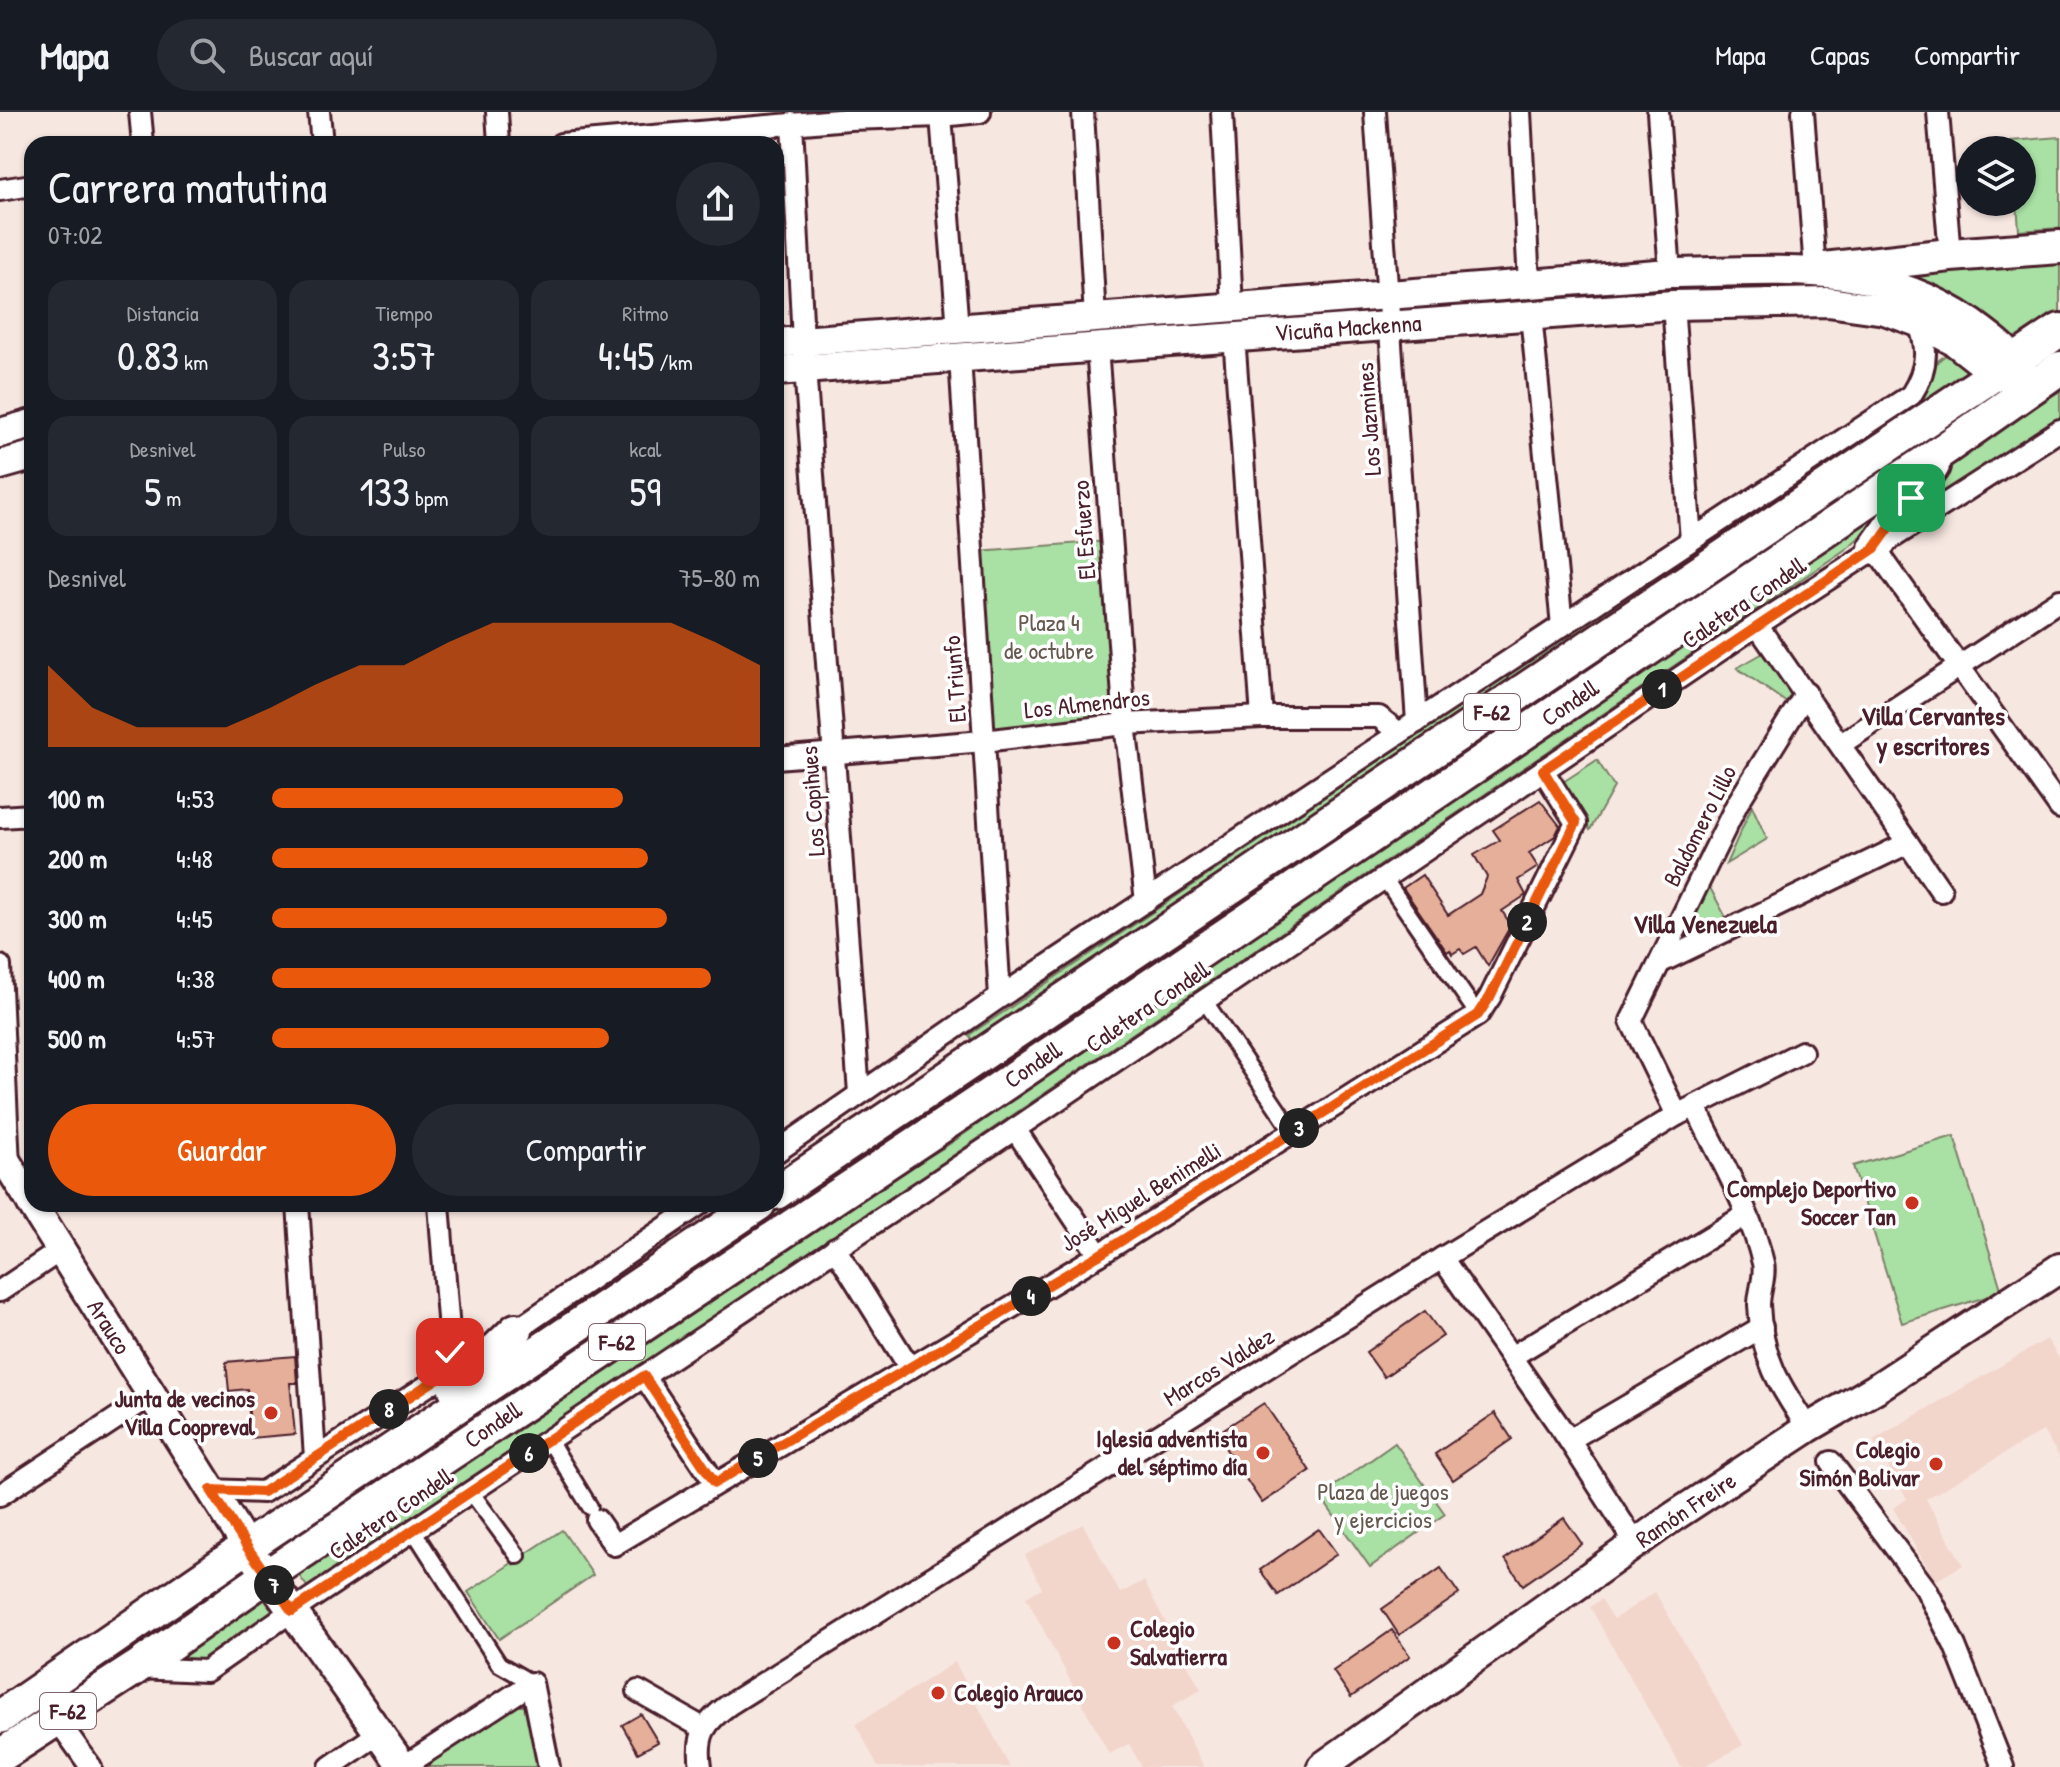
<!DOCTYPE html>
<html lang="es">
<head>
<meta charset="utf-8">
<style>
	body { margin:0; font-family:"Patrick Hand",sans-serif; background:#242831; color:#f1f3f6; height:100vh; display:flex; flex-direction:column; font-size:30px; white-space:nowrap }
	* { box-sizing:border-box; margin:0 }
	p { font-size:26px; color:#9ea1a6 }
	.icon { flex:none; width:44px; height:44px; fill:none; stroke:currentColor; stroke-width:2; stroke-linecap:round; stroke-linejoin:round }
	.map { position:relative; flex:1; overflow:hidden }
	.details { position:absolute; left:24px; top:24px; width:760px; height:1076px; display:flex; flex-direction:column; background:#171b24; border-radius:24px; box-shadow:0 2px 6px #0004 }
	.details>* { flex:none }
	.fabs { position:absolute; left:1956px; top:24px; display:grid; gap:16px }
	.fabs a { display:grid; place-items:center; width:80px; height:80px; border-radius:50%; background:#171b24; box-shadow:0 2px 6px #0004; font-size:40px }
	.pin { position:absolute; display:grid; place-items:center; width:68px; height:68px; color:#fff; margin:-34px; border-radius:16px; box-shadow:0 4px 12px #0006 }
	.km { position:absolute; width:40px; height:40px; margin:-20px; border-radius:50%; background:#222; color:#fff; font-size:22px; line-height:40px; text-align:center }
	.round { display:grid; place-items:center; flex:none; width:84px; height:84px; border-radius:42px; background:#242831 }
	.overview { display:flex; align-items:center; justify-content:space-between; height:136px; padding:0 24px }
	h1 { font-size:44px; font-weight:600; line-height:60px }
	.figures { display:grid; grid-template-columns:repeat(3,1fr); gap:12px; height:136px; padding:8px 24px }
	.figures div { display:grid; align-content:center; border-radius:20px; background:#242831; text-align:center }
	.figures b { font-size:40px; font-weight:600 }
	.figures small { font-size:22px; font-weight:400 }
	.figures p { font-size:22px }
	.chart { height:224px; padding:16px 24px }
	.chart p { display:flex; justify-content:space-between }
	.chart svg { width:100%; height:144px; margin-top:8px; fill:#ea580c; opacity:.7 }
	.primary-button { display:flex; gap:16px; margin-top:auto; padding:16px 24px }
	.primary-button a { flex:1; height:92px; border-radius:48px; background:#ea580c; color:#fff; font-size:32px; font-weight:600; line-height:92px; text-align:center }
	.primary-button a+a { background:#242831; color:#f1f3f6 }
	ul { padding:0 24px; list-style:none; font-size:26px }
	li { display:grid; grid-template-columns:128px 96px 1fr; align-items:center; height:60px }
	li i { height:20px; border-radius:10px; background:#ea580c }
	header { display:flex; align-items:center; gap:48px; box-sizing:border-box; height:112px; padding:0 40px; background:#171b24; border-bottom:2px solid #363941 }
	header strong { font-size:38px }
	nav { display:flex; gap:44px; margin-inline-start:auto; font-size:28px }
	.search { width:560px; height:72px; background:#242831; display:flex; align-items:center; gap:20px; box-sizing:border-box; padding:0 28px; border-radius:44px; color:#9ea1a6; font-size:30px }
	.map>svg:first-child { display:block }
	.built { fill:#f2d6cc }
	.green { fill:#a9e0a4; stroke:#7a8068; stroke-width:2 }
	.building { fill:#e5af9a; stroke:#4a1f2b; stroke-width:2 }
	.lines { fill:none; stroke-linecap:round; stroke-linejoin:round }
	.pedestrian-casing { stroke:#4a1f2b; stroke-width:20 }
	.minor-casing { stroke:#4a1f2b; stroke-width:26 }
	.secondary-casing { stroke:#4a1f2b; stroke-width:34 }
	.primary-casing { stroke:#4a1f2b; stroke-width:38 }
	.pedestrian { stroke:#fff; stroke-width:14 }
	.minor { stroke:#fff; stroke-width:20 }
	.secondary { stroke:#fff; stroke-width:28 }
	.primary { stroke:#fff; stroke-width:32 }
	.route-casing { stroke:#fff; stroke-width:16 }
	.route { stroke:#ea580c; stroke-width:10 }
	.poi-dot { fill:#c8321e; stroke:#fff; stroke-width:3 }
	.labels { text-anchor:middle; stroke-width:7; stroke-linejoin:round; paint-order:stroke }
	.shield { fill:#fff; stroke:#80626b; stroke-width:2 }
	.shield-label { font-size:22px; font-weight:bold; fill:#4a1f2b }
	.street-label { font-size:24px; fill:#4a1f2b; stroke:#fff }
	.park-label { font-size:24px; fill:#66594f; stroke:#fff }
	.poi-label { font-size:24px; font-weight:bold; fill:#4a1f2b; stroke:#fff; text-anchor:end }
	.neighbourhood-label { font-size:26px; font-weight:bold; fill:#4a1f2b; stroke:#fff }
</style>
</head>
<body>
<header>
<strong>Mapa</strong>
<div class="search"><svg class="icon" aria-label="search" viewBox="0 0 24 24"><circle cx="10" cy="10" r="6"/><path d="M15 15l6 6"/></svg>Buscar aquí</div>
<nav><a>Mapa</a><a>Capas</a><a>Compartir</a></nav>
</header>
<div class="map">
<svg width="2060" height="1655" viewBox="0 0 2060 1655">
	<rect width="100%" height="100%" fill="#f7e7e1"/>
	<filter id="ink" filterUnits="userSpaceOnUse"><feTurbulence type="fractalNoise" baseFrequency=".0125" numOctaves="2"/><feDisplacementMap in="SourceGraphic" scale="16" xChannelSelector="R" yChannelSelector="G"/><feConvolveMatrix kernelMatrix="1 2 1 2 8 2 1 2 1" color-interpolation-filters="sRGB"/></filter>
	<g filter="url(#ink)">
		<g class="built">
			<polygon points="2047,1227 2060,1248 2060,1346 2043,1319 1926,1387 1963,1453 1935,1469 1893,1396 1907,1387 1873,1328"/>
			<polygon points="1083,1412 1120,1481 1144,1469 1201,1578 1172,1594 1204,1655 1142,1655 1129,1632 1109,1642 1026,1485 1042,1476 1025,1443"/>
			<polygon points="1655,1480 1743,1633 1703,1655 1681,1655 1590,1495 1601,1487 1614,1507"/>
			<polygon points="955,1550 1010,1655 878,1655 856,1612"/>
		</g>
		<g class="green">
			<polygon points="2060,25 2060,116 2019,119 2017,90 2022,90 2022,38 2012,38 2011,29"/>
			<polygon points="2060,148 2060,209 2016,236 1901,161"/>
			<path d="M1949 242 1968 257 1964 263 1908 298C1925 281 1927 250 1949 242Z"/>
			<polygon points="2060,279 2060,309 1914,405 1928,378 1962,341"/>
			<polygon points="1870,362 1810,413 301,1432 293,1420"/>
			<path d="M1898 385 1871 415 1846 437 311 1480 295 1458 313 1446 333 1444 379 1412 388 1397 885 1067C945 1041 996 1001 1044 957Z"/>
			<polygon points="1761,393 1770,406 991,920 973,929 969,923"/>
			<polygon points="1108,429 1118,611 993,624 978,439"/>
			<polygon points="1765,540 1793,585 1787,591 1737,556"/>
			<polygon points="1597,648 1614,675 1590,718 1563,670"/>
			<polygon points="1752,694 1767,727 1726,752"/>
			<polygon points="1708,772 1729,811 1682,835"/>
			<polygon points="1954,1024 2002,1180 1902,1211 1853,1054"/>
			<polygon points="1395,1331 1445,1402 1370,1455 1320,1384"/>
			<polygon points="562,1418 593,1463 499,1527 468,1480"/>
			<polygon points="226,1464 234,1477 0,1635 0,1617"/>
			<polygon points="264,1482 278,1502 206,1552 161,1551"/>
			<polygon points="512,1594 525,1594 535,1601 546,1655 429,1655 429,1651"/>
		</g>
		<g class="building">
			<polygon points="1540,688 1560,714 1555,724 1529,741 1538,755 1518,768 1526,783 1502,799 1511,813 1488,854 1476,835 1464,842 1460,837 1452,842 1450,838 1447,840 1403,776 1422,763 1448,803 1480,782 1487,765 1474,743 1500,728 1493,718"/>
			<polygon points="1425,1199 1443,1224 1384,1265 1366,1240"/>
			<polygon points="295,1244 297,1271 290,1271 295,1322 251,1326 247,1277 229,1279 226,1250"/>
			<polygon points="1264,1291 1310,1359 1262,1391 1216,1322"/>
			<polygon points="1495,1301 1512,1327 1453,1368 1435,1342"/>
			<polygon points="1564,1406 1582,1432 1523,1473 1505,1447"/>
			<polygon points="1319,1417 1337,1442 1278,1483 1260,1458"/>
			<polygon points="1441,1456 1459,1482 1399,1523 1382,1497"/>
			<polygon points="1392,1518 1410,1544 1351,1585 1333,1559"/>
			<polygon points="641,1602 658,1630 638,1641 622,1613"/>
		</g>
		<g class="lines">
			<defs>
				<g id="pedestrian">
					<polyline points="1384,766 1478,903"/>
					<polyline points="1204,888 1293,1020"/>
					<polyline points="549,1328 590,1395"/>
					<polyline points="471,1380 518,1444"/>
					<polyline points="413,1418 499,1552 532,1571"/>
				</g>
				<g id="minor">
					<polyline points="140,0 143,32"/>
					<polyline points="319,0 322,32"/>
					<polyline points="497,0 499,32"/>
					<polyline points="1083,0 1095,206"/>
					<polyline points="1222,0 1232,195"/>
					<polyline points="1375,0 1417,610"/>
					<polyline points="1520,0 1529,172"/>
					<polyline points="1658,0 1670,161"/>
					<polyline points="1803,0 1815,158"/>
					<polyline points="1938,0 1950,143"/>
					<polyline points="941,4 958,217"/>
					<polyline points="792,11 803,229 859,981"/>
					<polyline points="561,32 849,7 941,4 980,0"/>
					<polyline points="0,78 32,73"/>
					<polyline points="1673,193 1691,428"/>
					<polyline points="1531,203 1562,514"/>
					<polyline points="1234,224 1262,605"/>
					<polyline points="1097,235 1125,612 1146,789"/>
					<polyline points="960,245 1000,885"/>
					<polyline points="1875,436 2060,696"/>
					<polyline points="1757,513 1941,779"/>
					<polyline points="1841,632 2060,488"/>
					<polyline points="776,646 984,629 1125,612 1262,605 1379,605 1399,621"/>
					<polyline points="0,705 32,703"/>
					<polyline points="1661,850 1908,731"/>
					<polyline points="0,854 9,1054"/>
					<path d="M1695 994C1718 1043 1751 1098 1763 1151 1766 1164 1759 1179 1759 1193 1761 1245 1780 1275 1808 1316"/>
					<polyline points="1677,1003 1631,909 1737,692 1806,581"/>
					<polyline points="1015,1017 1099,1143"/>
					<path d="M776 1040 1000 885 1911 283C1928 257 1930 232 1915 205"/>
					<polyline points="298,1092 315,1345"/>
					<polyline points="439,1092 452,1257"/>
					<polyline points="835,1136 910,1256"/>
					<polyline points="1442,1146 1569,1328 1636,1432"/>
					<polyline points="0,1179 61,1138"/>
					<polyline points="509,1223 700,1092"/>
					<polyline points="1511,1245 1746,1103"/>
					<polyline points="644,1264 715,1371"/>
					<polyline points="1569,1328 1762,1215"/>
					<polyline points="1831,1350 1926,1477 1955,1534 2003,1655"/>
					<polyline points="211,1378 263,1380 478,1241"/>
					<polyline points="0,1383 152,1283"/>
					<polyline points="597,1408 614,1433 1099,1143 1478,903 1490,885 1576,711 1543,658"/>
					<polyline points="137,1556 206,1559 292,1499 1015,1017 1757,513 2060,318"/>
					<polyline points="638,1579 703,1616"/>
					<polyline points="56,1606 91,1655"/>
					<polyline points="330,1655 379,1621"/>
					<polyline points="403,1655 532,1571 549,1655"/>
					<path d="M701 1655C696 1622 705 1610 730 1592L1442 1146 1677 1003 1802 940"/>
				</g>
				<g id="secondary">
					<path d="M776 231 1670 161C1779 159 1876 146 1971 211 1993 227 2014 242 2026 266"/>
					<polyline points="776,259 1673,193 1828,190 1885,198 1918,210 1954,229 1996,262 2015,269"/>
					<polyline points="0,321 32,312"/>
					<polyline points="0,353 32,344"/>
					<polyline points="0,1040 32,1091"/>
					<polyline points="32,1092 247,1435 403,1655"/>
					<polyline points="1322,1655 1673,1405 1808,1316 1875,1277 2060,1156"/>
				</g>
				<g id="primary">
					<polyline points="1815,158 1950,143 2060,135"/>
					<polyline points="1875,436 1933,354"/>
					<polyline points="776,1081 2060,218"/>
					<polyline points="455,1277 516,1218"/>
					<polyline points="0,1605 247,1435 759,1092"/>
					<polyline points="0,1644 136,1556 277,1457 990,982 1946,336 2060,256"/>
				</g>
			</defs>
			<use href="#pedestrian" class="pedestrian-casing"/>
			<use href="#minor" class="minor-casing"/>
			<use href="#secondary" class="secondary-casing"/>
			<use href="#primary" class="primary-casing"/>
			<use href="#pedestrian" class="pedestrian"/>
			<use href="#minor" class="minor"/>
			<use href="#secondary" class="secondary"/>
			<use href="#primary" class="primary"/>
		</g>
	</g>
	<g class="lines" filter="url(#ink)">
		<defs>
			<polyline id="route" points="450,1240 452,1257 263,1380 211,1378 247,1435 292,1499 644,1264 715,1371 1099,1143 1478,903 1490,885 1576,711 1543,658 1875,436 1911,386"/>
		</defs>
		<use href="#route" class="route-casing"/>
		<use href="#route" class="route"/>
	</g>
	<g class="poi-dot">
		<circle cx="1912" cy="1091" r="8"/>
		<circle cx="271" cy="1301" r="8"/>
		<circle cx="1263" cy="1341" r="8"/>
		<circle cx="1936" cy="1352" r="8"/>
		<circle cx="1114" cy="1531" r="8"/>
		<circle cx="938" cy="1581" r="8"/>
	</g>
	<g class="labels">
		<g class="shield">
			<rect x="1464" y="582" width="56" height="36" rx="6"/>
			<rect x="589" y="1212" width="56" height="36" rx="6"/>
			<rect x="40" y="1581" width="56" height="36" rx="6"/>
		</g>
		<g class="shield-label">
			<text x="1492" y="608">F-62</text>
			<text x="617" y="1238">F-62</text>
			<text x="68" y="1607">F-62</text>
		</g>
		<g class="street-label">
			<text transform="translate(1348 216) rotate(-4)" y="8">Vicuña Mackenna</text>
			<text transform="translate(1369 307) rotate(-94)" y="8">Los Jazmines</text>
			<text transform="translate(1084 418) rotate(-94)" y="8">El Esfuerzo</text>
			<text transform="translate(1744 491) rotate(-34)" y="8">Caletera Condell</text>
			<text transform="translate(955 567) rotate(-94)" y="8">El Triunfo</text>
			<text transform="translate(1570 591) rotate(-34)" y="8">Condell</text>
			<text transform="translate(1087 592) rotate(-6)" y="8">Los Almendros</text>
			<text transform="translate(813 689) rotate(-94)" y="8">Los Copihues</text>
			<text transform="translate(1700 714) rotate(-63)" y="8">Baldomero Lillo</text>
			<text transform="translate(1148 895) rotate(-34)" y="8">Caletera Condell</text>
			<text transform="translate(1033 953) rotate(-34)" y="8">Condell</text>
			<text transform="translate(1141 1085) rotate(-32)" y="8">José Miguel Benimelli</text>
			<text transform="translate(109 1215) rotate(58)" y="8">Arauco</text>
			<text transform="translate(1219 1255) rotate(-32)" y="8">Marcos Valdez</text>
			<text transform="translate(493 1313) rotate(-34)" y="8">Condell</text>
			<text transform="translate(1686 1398) rotate(-34)" y="8">Ramón Freire</text>
			<text transform="translate(391 1402) rotate(-34)" y="8">Caletera Condell</text>
		</g>
		<g class="park-label">
			<text x="1049" y="519">Plaza 4<tspan x="1049" dy="28">de octubre</tspan></text>
			<text x="1383" y="1388">Plaza de juegos<tspan x="1383" dy="28">y ejercicios</tspan></text>
		</g>
		<g class="poi-label">
			<text x="1896" y="1085">Complejo Deportivo<tspan x="1896" dy="28">Soccer Tan</tspan></text>
			<text x="255" y="1295">Junta de vecinos<tspan x="255" dy="28">Villa Coopreval</tspan></text>
			<text x="1247" y="1335">Iglesia adventista<tspan x="1247" dy="28">del séptimo día</tspan></text>
			<text x="1920" y="1346">Colegio<tspan x="1920" dy="28">Simón Bolivar</tspan></text>
			<text x="1130" y="1525" text-anchor="start">Colegio<tspan x="1130" dy="28">Salvatierra</tspan></text>
			<text x="954" y="1589" text-anchor="start">Colegio Arauco</text>
		</g>
		<g class="neighbourhood-label">
			<text x="1933" y="613">Villa Cervantes<tspan x="1933" dy="30">y escritores</tspan></text>
			<text x="1705" y="821">Villa Venezuela</text>
		</g>
	</g>
</svg>
<div class="fabs">
<a><svg class="icon" aria-label="layers" viewBox="0 0 24 24"><path d="M12 4l9 5-9 5-9-5zM3 14l9 5 9-5"/></svg></a>
</div>
<div class="pin" style="left:1911px;top:386px;background:#1e9e55"><svg class="icon" aria-label="arrive" viewBox="0 0 24 24"><path d="M6 21V4h12l-3 4 3 4H6"/></svg></div>
<div class="pin" style="left:450px;top:1240px;background:#d93025"><svg class="icon" aria-label="check" viewBox="0 0 24 24"><path d="M5 12l5 5 9-10"/></svg></div>
<b class="km" style="left:1662px;top:577px">1</b>
<b class="km" style="left:1527px;top:810px">2</b>
<b class="km" style="left:1299px;top:1016px">3</b>
<b class="km" style="left:1031px;top:1184px">4</b>
<b class="km" style="left:758px;top:1346px">5</b>
<b class="km" style="left:529px;top:1341px">6</b>
<b class="km" style="left:274px;top:1473px">7</b>
<b class="km" style="left:389px;top:1297px">8</b>
<section class="details">
<div class="overview"><div><h1>Carrera matutina</h1><p>07:02</p></div><a class="round"><svg class="icon" aria-label="share" viewBox="0 0 24 24"><path d="M12 15V3M7 8l5-5 5 5M5 13v7h14v-7"/></svg></a></div>
<div class="figures">
<div><p>Distancia</p><b>0.83<small> km</small></b></div>
<div><p>Tiempo</p><b>3:57</b></div>
<div><p>Ritmo</p><b>4:45<small> /km</small></b></div>
</div>
<div class="figures">
<div><p>Desnivel</p><b>5<small> m</small></b></div>
<div><p>Pulso</p><b>133<small> bpm</small></b></div>
<div><p>kcal</p><b>59</b></div>
</div>
<div class="chart"><p><span>Desnivel</span>75–80 m</p>
<svg viewBox="0 0 160 44" preserveAspectRatio="none"><path d="M0 44V19L10 32L20 38L30 38L40 38L50 32L60 25L70 19L80 19L90 12L100 6L110 6L120 6L130 6L140 6L150 12L160 19V44z"/></svg>
</div>
<ul>
<li><b>100 m</b>4:53<i style="width:72%"></i></li>
<li><b>200 m</b>4:48<i style="width:77%"></i></li>
<li><b>300 m</b>4:45<i style="width:81%"></i></li>
<li><b>400 m</b>4:38<i style="width:90%"></i></li>
<li><b>500 m</b>4:57<i style="width:69%"></i></li>
</ul>
<div class="primary-button"><a>Guardar</a><a>Compartir</a></div>
</section>
</div>
</body>
</html>
